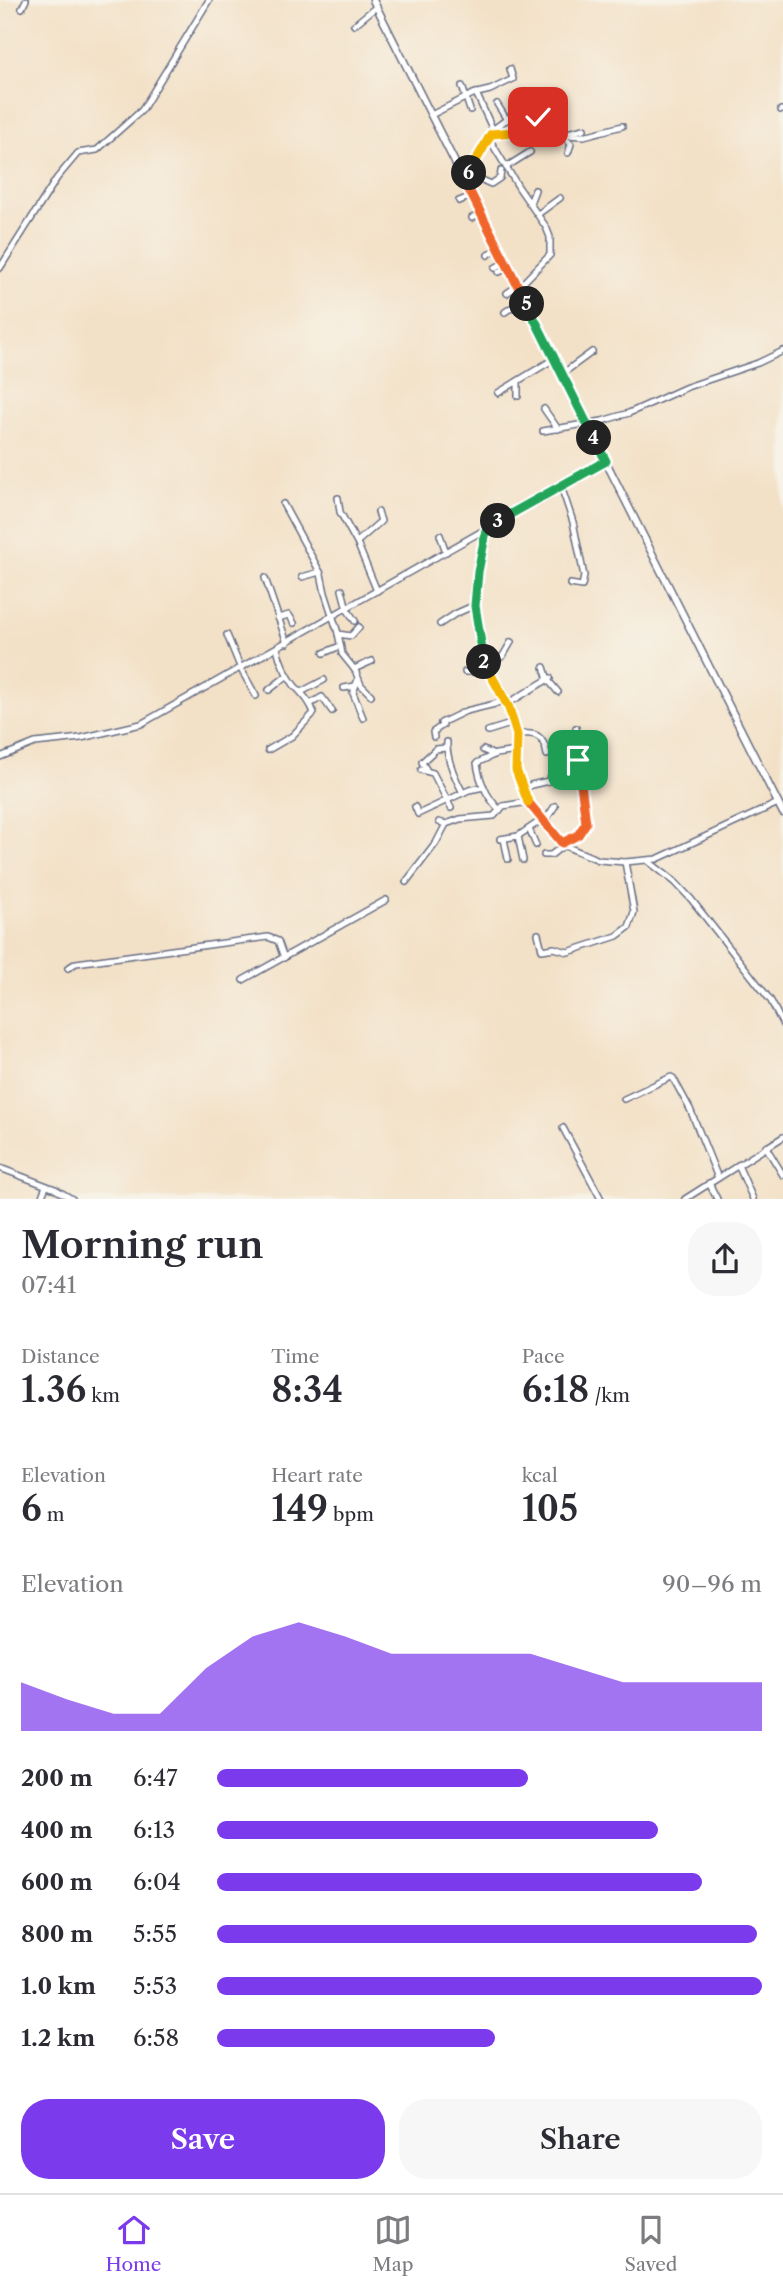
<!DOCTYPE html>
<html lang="en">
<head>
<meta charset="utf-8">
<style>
	body { margin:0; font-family:"Libre Caslon Text",serif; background:#f7f7f7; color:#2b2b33; height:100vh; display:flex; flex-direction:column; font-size:26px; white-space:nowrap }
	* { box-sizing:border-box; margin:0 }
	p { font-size:23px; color:#7c7c81 }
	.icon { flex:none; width:38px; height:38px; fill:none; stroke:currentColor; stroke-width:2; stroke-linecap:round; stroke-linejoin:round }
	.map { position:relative; height:1199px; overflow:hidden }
	.sheet { display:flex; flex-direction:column; background:#fff; flex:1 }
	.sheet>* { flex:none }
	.pin { position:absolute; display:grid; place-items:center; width:60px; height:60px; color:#fff; margin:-30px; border-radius:14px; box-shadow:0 4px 10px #0006 }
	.km { position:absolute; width:35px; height:35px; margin:-18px; border-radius:50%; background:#222; color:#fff; font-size:19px; line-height:35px; text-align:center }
	.round { display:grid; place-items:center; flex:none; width:74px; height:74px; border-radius:28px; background:#f7f7f7 }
	.overview { display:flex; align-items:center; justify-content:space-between; height:119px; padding:0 21px }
	h1 { font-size:38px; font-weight:600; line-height:52px }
	.metrics { display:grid; grid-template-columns:repeat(3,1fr); gap:10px; height:119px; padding:7px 21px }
	.metrics div { display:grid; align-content:center }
	.metrics b { font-size:35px; font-weight:600 }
	.metrics small { font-size:19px; font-weight:400 }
	.metrics p { font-size:19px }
	.chart { height:196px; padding:14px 21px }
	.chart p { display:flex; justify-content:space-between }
	.chart svg { width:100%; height:126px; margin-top:7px; fill:#7c3aed; opacity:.7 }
	.primary-button { display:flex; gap:14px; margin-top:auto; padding:14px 21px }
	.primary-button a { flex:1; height:80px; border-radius:28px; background:#7c3aed; color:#fff; font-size:28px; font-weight:600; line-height:80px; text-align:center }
	.primary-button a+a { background:#f7f7f7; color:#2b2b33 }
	ul { padding:0 21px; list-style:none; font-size:23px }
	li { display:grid; grid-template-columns:112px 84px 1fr; align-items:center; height:52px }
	li i { height:18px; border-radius:9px; background:#7c3aed }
	.tab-bar { display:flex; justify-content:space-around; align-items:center; height:98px; border-top:2px solid #e1e1e2; background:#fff; font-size:19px; color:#7c7c81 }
	.tab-bar a { display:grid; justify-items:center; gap:4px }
	.tab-bar .active { color:#7c3aed }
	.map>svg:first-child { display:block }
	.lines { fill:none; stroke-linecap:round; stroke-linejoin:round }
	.minor-casing { stroke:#676d83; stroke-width:8 }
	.tertiary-casing { stroke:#676d83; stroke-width:9 }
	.minor { stroke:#fff; stroke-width:5 }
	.tertiary { stroke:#fff; stroke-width:6 }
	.split-1-casing { stroke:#fff; stroke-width:14 }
	.split-2-casing { stroke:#fff; stroke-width:14 }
	.split-3-casing { stroke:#fff; stroke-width:14 }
	.split-4-casing { stroke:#fff; stroke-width:14 }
	.split-5-casing { stroke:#fff; stroke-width:14 }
	.split-6-casing { stroke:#fff; stroke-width:14 }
	.split-7-casing { stroke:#fff; stroke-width:14 }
	.split-1 { stroke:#f0652b; stroke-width:9 }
	.split-2 { stroke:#f5b400; stroke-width:9 }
	.split-3 { stroke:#22a559; stroke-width:9 }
	.split-4 { stroke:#22a559; stroke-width:9 }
	.split-5 { stroke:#22a559; stroke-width:9 }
	.split-6 { stroke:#f0652b; stroke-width:9 }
	.split-7 { stroke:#f5b400; stroke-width:9 }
</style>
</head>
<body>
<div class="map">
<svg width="783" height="1199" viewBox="0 0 783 1199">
	<rect width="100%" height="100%" fill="#f7f3e8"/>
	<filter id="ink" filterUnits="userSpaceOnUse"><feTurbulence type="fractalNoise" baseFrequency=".0143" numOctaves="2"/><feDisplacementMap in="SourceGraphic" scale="14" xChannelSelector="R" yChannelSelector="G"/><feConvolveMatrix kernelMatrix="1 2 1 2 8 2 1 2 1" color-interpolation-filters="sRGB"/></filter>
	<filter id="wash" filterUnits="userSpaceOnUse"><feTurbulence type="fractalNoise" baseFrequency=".00686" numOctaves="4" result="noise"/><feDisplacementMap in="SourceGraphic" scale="28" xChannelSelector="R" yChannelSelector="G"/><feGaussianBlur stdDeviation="1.57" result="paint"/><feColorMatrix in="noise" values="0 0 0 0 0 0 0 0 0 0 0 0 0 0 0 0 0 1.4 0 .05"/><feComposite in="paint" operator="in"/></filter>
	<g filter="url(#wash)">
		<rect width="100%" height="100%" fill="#f3e1c7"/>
	</g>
	<g filter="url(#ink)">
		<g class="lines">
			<defs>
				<g id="minor">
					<polyline points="22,8 26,0"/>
					<polyline points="354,25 376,7"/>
					<polyline points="462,86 470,110"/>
					<polyline points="476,93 493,130"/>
					<polyline points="522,94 527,105"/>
					<polyline points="497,104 507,120"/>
					<polyline points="781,110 783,110"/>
					<polyline points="431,115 473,94 490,90 513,79 510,69"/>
					<polyline points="538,117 542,120 544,135"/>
					<polyline points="493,133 495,128 533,100"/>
					<polyline points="563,134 584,129"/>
					<polyline points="563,136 571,144 568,153"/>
					<polyline points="488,137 519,188 546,227 550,237 550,255 518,288"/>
					<polyline points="528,143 535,134"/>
					<polyline points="506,167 530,152"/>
					<polyline points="468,174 491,184 500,178 501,171"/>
					<polyline points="463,179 471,171 489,136 493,132 584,136 622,126"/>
					<polyline points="459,201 472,196"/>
					<polyline points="530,203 535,190"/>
					<polyline points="538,214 560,198"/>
					<polyline points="472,218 481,214"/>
					<polyline points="488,255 498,248"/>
					<polyline points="0,268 57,178 78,153 97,150 142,110 209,0"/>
					<polyline points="495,268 505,262"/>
					<polyline points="499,272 508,268"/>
					<polyline points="507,293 517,286"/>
					<polyline points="505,312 524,299"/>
					<polyline points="562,374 592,352"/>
					<polyline points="518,381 518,396"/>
					<polyline points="498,393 554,359"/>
					<polyline points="544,409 558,429"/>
					<polyline points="543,431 602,421 629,413 687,387 758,363 783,351"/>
					<polyline points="561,486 573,522 584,576 582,586 570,584"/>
					<polyline points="338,498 340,512 358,545 377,591"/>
					<polyline points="283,504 321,574 325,593 338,633 342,654 355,670 361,685 371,695"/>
					<polyline points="489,527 486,531 478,572 475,605 484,663 509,707 517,735 516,770 521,786 528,802 565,846 599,860 625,862 657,859 778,803"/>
					<polyline points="440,535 446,552"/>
					<polyline points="357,542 381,521 378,512"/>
					<polyline points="302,577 320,572"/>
					<polyline points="265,578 287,643"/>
					<polyline points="342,590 347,609 355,621"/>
					<polyline points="278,618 289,615 294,623"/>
					<polyline points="440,624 455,614 475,605"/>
					<polyline points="338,634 351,636 359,627"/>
					<polyline points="227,635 241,669 256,696"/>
					<polyline points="324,653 340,646"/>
					<polyline points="486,667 503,656 511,642"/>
					<polyline points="544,667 548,680 558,692"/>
					<polyline points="354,669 372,661"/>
					<polyline points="465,672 473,672 484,663"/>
					<polyline points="358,679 353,693 363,718"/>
					<polyline points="344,688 355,686"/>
					<polyline points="269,690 288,675"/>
					<polyline points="301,692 324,680"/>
					<polyline points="310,704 322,697 332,711"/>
					<polyline points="507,704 550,678"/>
					<polyline points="441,723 466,711 495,704 505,699"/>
					<polyline points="488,731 514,723"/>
					<path d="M517 735C536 731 544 736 547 755"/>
					<polyline points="434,737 433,732 443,725 443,722"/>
					<path d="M447 742C446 758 456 780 463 793"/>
					<path d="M268 750 292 736 314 713C310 701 302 694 294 685 286 674 280 662 277 648"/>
					<polyline points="483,750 494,755"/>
					<polyline points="0,757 35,743 81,738 141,724 606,461"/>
					<polyline points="564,760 578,759"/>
					<polyline points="421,770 433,773 451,808"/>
					<polyline points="427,771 422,762 436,749 446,748"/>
					<polyline points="549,779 555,770"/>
					<polyline points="523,791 531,785 557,779"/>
					<polyline points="415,807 418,814 469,790 484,787"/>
					<path d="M500 810C487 798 479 780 477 763L496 754 517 751"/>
					<polyline points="545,821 555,806"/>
					<polyline points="439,822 446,824 460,819 494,816 503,806 528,802"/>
					<polyline points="529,829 536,845"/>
					<polyline points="518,836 523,860"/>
					<polyline points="500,839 518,836 543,819"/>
					<polyline points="504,839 508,859"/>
					<polyline points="562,843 578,835 586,823 581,796 576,728"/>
					<polyline points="544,855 551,855 564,845"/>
					<polyline points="648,861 675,882 691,899 771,1001 783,1025"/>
					<polyline points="406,882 436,843 446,824"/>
					<polyline points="538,934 542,950 554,948 568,952 617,936 629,927 634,912 625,862"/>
					<polyline points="68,968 76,963 268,937 278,941 284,958"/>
					<polyline points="243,980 386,900"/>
					<polyline points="624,1099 671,1077 673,1078 690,1109 718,1178"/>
					<polyline points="563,1128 601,1199"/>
					<polyline points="766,1147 783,1175"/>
					<polyline points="738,1165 753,1199"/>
					<polyline points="0,1168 55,1189 72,1199"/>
					<polyline points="709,1183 717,1199"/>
					<polyline points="41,1199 46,1186"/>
					<polyline points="685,1199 783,1137"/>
				</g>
				<polyline id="tertiary" points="373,0 783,813"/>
			</defs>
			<use href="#minor" class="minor-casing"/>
			<use href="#tertiary" class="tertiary-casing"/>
			<use href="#minor" class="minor"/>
			<use href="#tertiary" class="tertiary"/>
		</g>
	</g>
	<g class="lines" filter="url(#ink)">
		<defs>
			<polyline id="split-1" points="528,802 562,843 578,835 586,823 578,760"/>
			<polyline id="split-2" points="484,662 509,708 517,735 516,770 528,802"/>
			<polyline id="split-3" points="484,662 475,606 478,572 486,531 489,526 498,521"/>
			<polyline id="split-4" points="498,521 606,461 594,438"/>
			<polyline id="split-5" points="527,304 594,438"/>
			<polyline id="split-6" points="469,173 463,178 527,304"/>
			<polyline id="split-7" points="469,173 491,134 514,132 544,135 542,120 538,117"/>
		</defs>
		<use href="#split-1" class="split-1-casing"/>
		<use href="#split-2" class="split-2-casing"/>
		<use href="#split-3" class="split-3-casing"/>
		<use href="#split-4" class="split-4-casing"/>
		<use href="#split-5" class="split-5-casing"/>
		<use href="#split-6" class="split-6-casing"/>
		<use href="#split-7" class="split-7-casing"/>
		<use href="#split-1" class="split-1"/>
		<use href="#split-2" class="split-2"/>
		<use href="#split-3" class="split-3"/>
		<use href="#split-4" class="split-4"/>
		<use href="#split-5" class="split-5"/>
		<use href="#split-6" class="split-6"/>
		<use href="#split-7" class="split-7"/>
	</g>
</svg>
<div class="pin" style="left:578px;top:760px;background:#1e9e55"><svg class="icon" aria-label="arrive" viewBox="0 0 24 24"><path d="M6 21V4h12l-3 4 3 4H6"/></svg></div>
<div class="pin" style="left:538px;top:117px;background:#d93025"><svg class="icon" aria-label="check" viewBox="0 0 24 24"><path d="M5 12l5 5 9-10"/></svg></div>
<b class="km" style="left:484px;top:662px">2</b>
<b class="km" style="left:498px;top:521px">3</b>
<b class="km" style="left:594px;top:438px">4</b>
<b class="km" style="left:527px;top:304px">5</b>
<b class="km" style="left:469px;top:173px">6</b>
</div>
<section class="sheet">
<div class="overview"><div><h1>Morning run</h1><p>07:41</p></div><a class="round"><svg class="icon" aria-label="share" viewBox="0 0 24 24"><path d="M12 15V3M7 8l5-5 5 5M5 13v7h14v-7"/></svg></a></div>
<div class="metrics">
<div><p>Distance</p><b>1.36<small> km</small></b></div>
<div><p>Time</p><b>8:34</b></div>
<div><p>Pace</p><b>6:18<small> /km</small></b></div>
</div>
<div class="metrics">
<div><p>Elevation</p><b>6<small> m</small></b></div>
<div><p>Heart rate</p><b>149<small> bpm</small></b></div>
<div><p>kcal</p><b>105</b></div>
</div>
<div class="chart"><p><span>Elevation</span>90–96 m</p>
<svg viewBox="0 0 160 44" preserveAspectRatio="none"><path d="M0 44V27L10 33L20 38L30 38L40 22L50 11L60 6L70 11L80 17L90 17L100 17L110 17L120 22L130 27L140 27L150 27L160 27V44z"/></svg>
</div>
<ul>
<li><b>200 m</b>6:47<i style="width:57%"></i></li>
<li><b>400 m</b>6:13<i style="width:81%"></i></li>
<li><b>600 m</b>6:04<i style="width:89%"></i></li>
<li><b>800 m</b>5:55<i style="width:99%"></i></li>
<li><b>1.0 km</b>5:53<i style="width:100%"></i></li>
<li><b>1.2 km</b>6:58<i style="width:51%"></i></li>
</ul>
<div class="primary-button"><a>Save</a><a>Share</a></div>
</section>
<nav class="tab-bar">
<a class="active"><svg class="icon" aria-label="home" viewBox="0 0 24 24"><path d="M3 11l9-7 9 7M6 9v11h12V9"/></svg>Home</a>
<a><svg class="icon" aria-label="map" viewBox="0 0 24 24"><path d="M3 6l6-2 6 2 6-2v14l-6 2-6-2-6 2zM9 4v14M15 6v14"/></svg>Map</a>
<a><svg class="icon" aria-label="saved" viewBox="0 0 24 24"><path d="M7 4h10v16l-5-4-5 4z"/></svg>Saved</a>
</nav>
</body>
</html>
